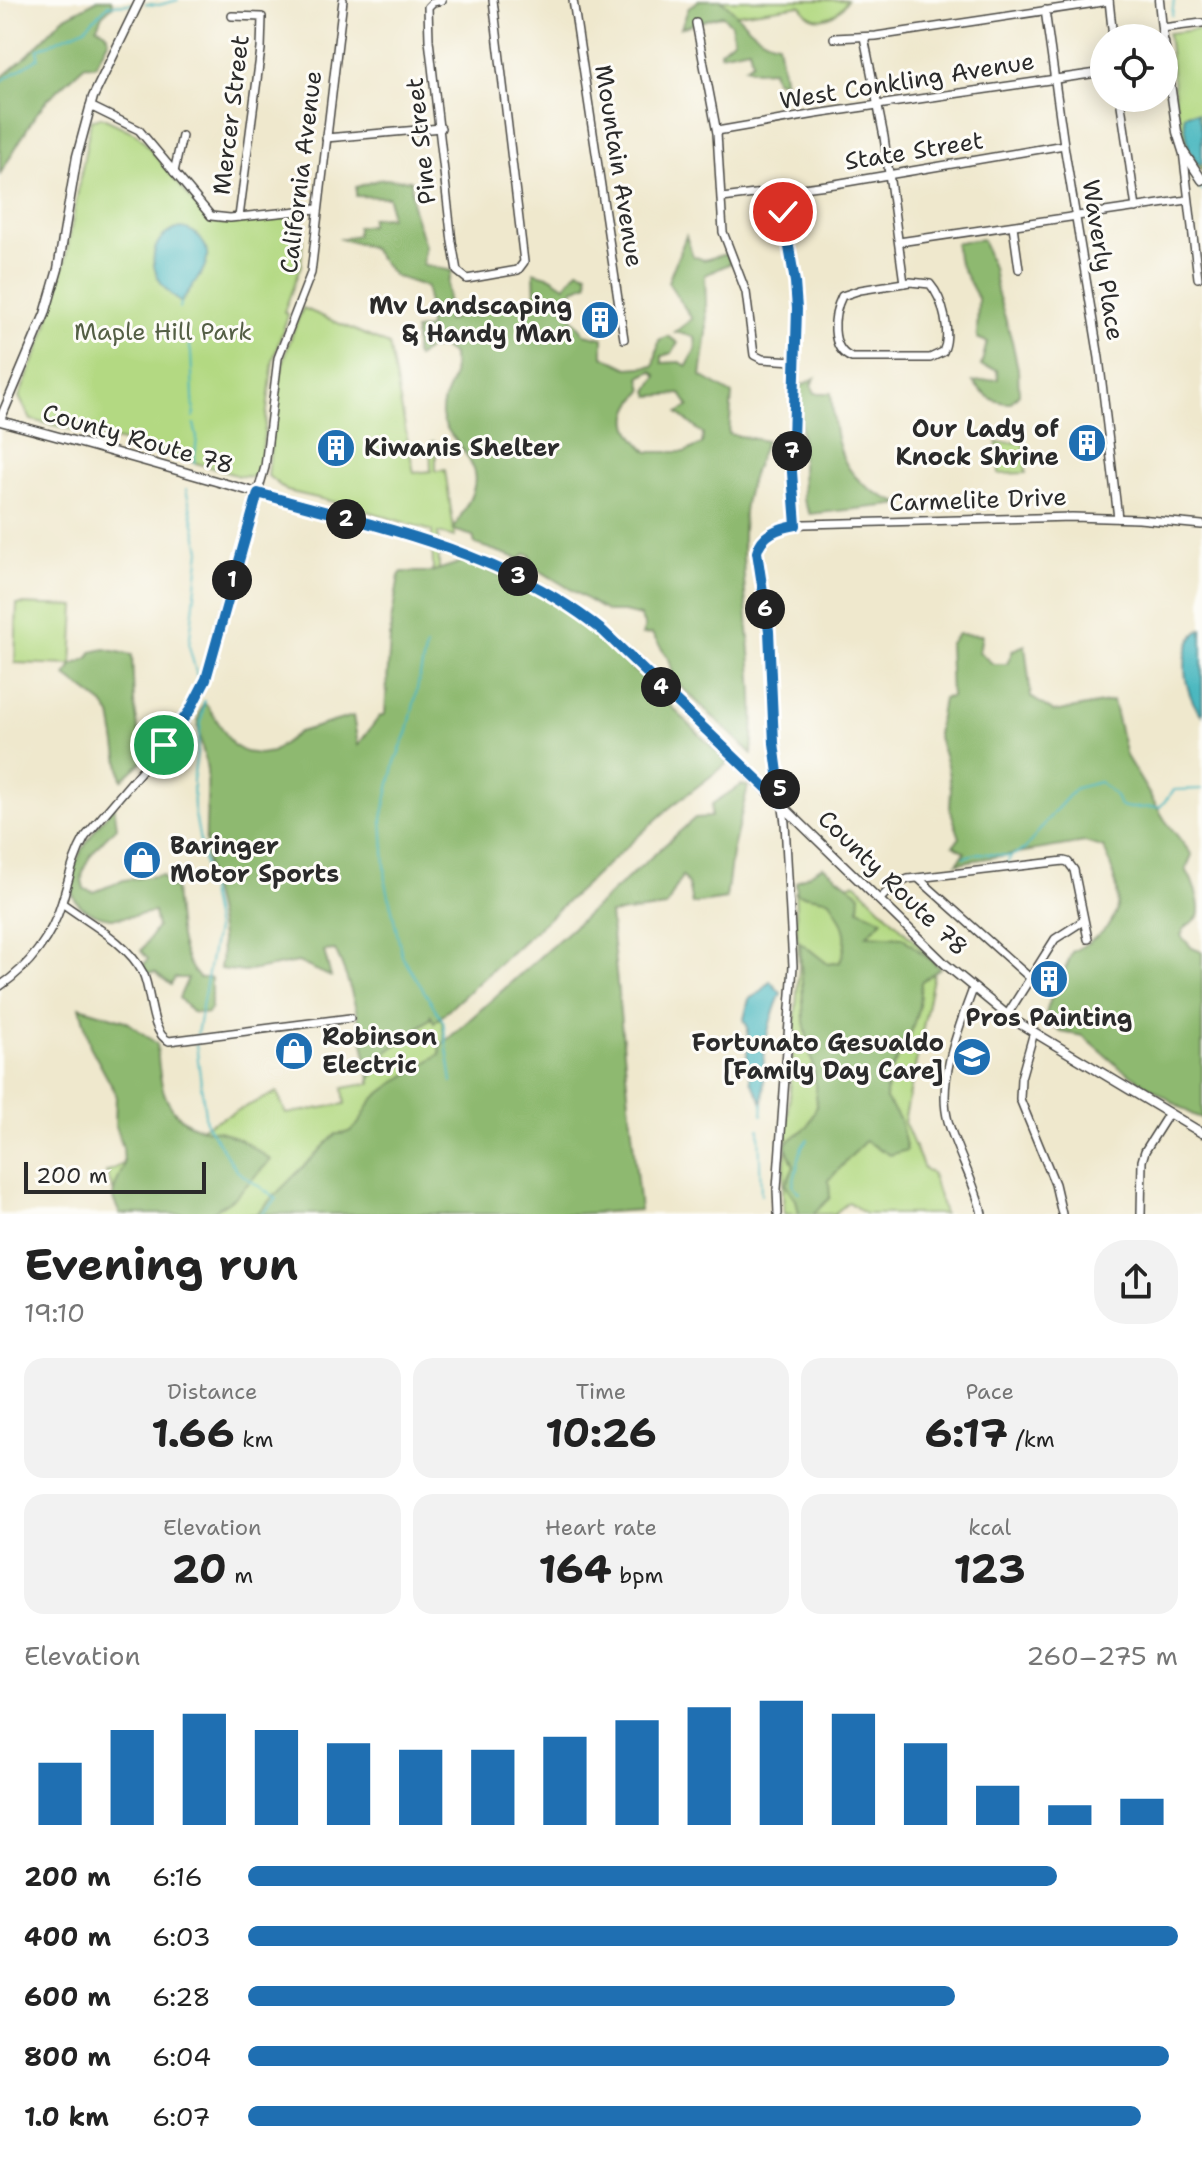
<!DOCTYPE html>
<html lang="en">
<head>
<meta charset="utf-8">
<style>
	body { margin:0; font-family:"Shantell Sans",sans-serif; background:#f2f2f2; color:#222; height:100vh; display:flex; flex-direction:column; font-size:30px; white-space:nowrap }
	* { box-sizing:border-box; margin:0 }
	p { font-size:26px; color:#767676 }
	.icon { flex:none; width:44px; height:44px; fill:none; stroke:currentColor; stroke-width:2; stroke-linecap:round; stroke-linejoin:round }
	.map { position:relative; height:1214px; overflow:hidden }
	.side { display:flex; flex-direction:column; background:#fff; flex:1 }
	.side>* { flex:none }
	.controls { position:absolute; left:1090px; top:24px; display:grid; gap:16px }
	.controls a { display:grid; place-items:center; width:88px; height:88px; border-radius:50%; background:#fff; box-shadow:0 4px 20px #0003; font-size:40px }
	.scale { position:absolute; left:24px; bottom:20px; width:182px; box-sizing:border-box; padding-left:8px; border:4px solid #2b2b2b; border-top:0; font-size:22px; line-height:28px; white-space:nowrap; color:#2b2b2b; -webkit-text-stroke:6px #fdfcf7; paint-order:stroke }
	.pin { position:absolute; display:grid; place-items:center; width:68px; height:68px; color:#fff; margin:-34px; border:4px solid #fff; border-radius:50%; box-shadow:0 2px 8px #0007 }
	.km { position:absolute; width:40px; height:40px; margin:-20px; border-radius:50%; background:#222; color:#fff; font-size:22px; line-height:40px; text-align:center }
	.round { display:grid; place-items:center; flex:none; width:84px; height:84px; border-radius:32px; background:#f2f2f2 }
	.headline { display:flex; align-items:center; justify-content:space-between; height:136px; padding:0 24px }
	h1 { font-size:44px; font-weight:700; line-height:60px }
	.stats { display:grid; grid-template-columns:repeat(3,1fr); gap:12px; height:136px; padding:8px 24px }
	.stats div { display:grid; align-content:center; border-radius:20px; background:#f2f2f2; text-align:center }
	.stats b { font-size:40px; font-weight:700 }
	.stats small { font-size:22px; font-weight:400 }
	.stats p { font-size:22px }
	.chart { height:224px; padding:16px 24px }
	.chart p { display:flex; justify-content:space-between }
	.chart svg { width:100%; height:144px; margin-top:8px; stroke:#1f6fb2; stroke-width:6 }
	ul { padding:0 24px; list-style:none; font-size:26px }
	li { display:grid; grid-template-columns:128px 96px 1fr; align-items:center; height:60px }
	li i { height:20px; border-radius:10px; background:#1f6fb2 }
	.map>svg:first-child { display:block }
	.green { fill:#b3d982; stroke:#6f8256; stroke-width:2 }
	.forest { fill:#8eb970; stroke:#5c724e; stroke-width:2; fill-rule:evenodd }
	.water { fill:#48b7bf; stroke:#3a7175; stroke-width:2 }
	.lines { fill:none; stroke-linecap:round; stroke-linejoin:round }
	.stream { stroke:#48b7bf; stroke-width:2 }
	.minor-casing { stroke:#484743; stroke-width:10 }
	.tertiary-casing { stroke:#484743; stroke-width:11 }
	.minor { stroke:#fff; stroke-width:7 }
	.tertiary { stroke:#fff; stroke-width:8 }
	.route-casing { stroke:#fff; stroke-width:16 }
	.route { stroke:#1f6fb2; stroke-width:10 }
	.labels { text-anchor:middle; stroke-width:6; stroke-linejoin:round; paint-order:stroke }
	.street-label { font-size:24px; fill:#2b2b2b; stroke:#fdfcf7 }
	.poi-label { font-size:24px; font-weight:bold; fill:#2b2b2b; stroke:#fdfcf7; text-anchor:end }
	.park-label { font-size:24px; fill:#545f45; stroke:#fdfcf7 }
</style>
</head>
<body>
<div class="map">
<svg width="1202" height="1214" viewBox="0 0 1202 1214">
	<rect width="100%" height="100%" fill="#fdfcf7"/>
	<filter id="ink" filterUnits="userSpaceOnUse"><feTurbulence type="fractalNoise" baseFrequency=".0125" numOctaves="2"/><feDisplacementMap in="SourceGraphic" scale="16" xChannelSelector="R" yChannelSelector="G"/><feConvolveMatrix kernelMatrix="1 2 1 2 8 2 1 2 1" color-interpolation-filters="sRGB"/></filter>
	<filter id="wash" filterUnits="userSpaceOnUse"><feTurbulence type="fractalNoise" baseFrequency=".006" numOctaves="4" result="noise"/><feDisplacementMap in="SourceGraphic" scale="32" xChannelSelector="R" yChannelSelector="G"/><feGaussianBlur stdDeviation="1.8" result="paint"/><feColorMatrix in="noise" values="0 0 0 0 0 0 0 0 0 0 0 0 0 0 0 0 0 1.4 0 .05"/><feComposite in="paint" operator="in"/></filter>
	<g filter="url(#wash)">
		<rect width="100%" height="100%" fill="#efe8cd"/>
		<g class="green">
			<path d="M699 0H847C836 20 812 27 801 5L702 19Z"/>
			<path d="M1202 29V171C1173 136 1174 77 1168 33Z"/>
			<polygon points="101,117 135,133 142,139 208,220 222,224 301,215 304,217 301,265 284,312 288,315 273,360 259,477 239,476 140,446 31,420 19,397 44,336 65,262 91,120"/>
			<path d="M303 308 389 345 414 473 431 471 430 443 433 441 436 443V471L445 470 455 537 438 533 439 567 426 697 412 938 442 1021 451 1083 491 1214H123L106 1172 277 1092 286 1114 345 1104 343 1088 371 1083 353 947 420 698 433 567 432 531 347 505 287 491 268 476C274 414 276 365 303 308Z"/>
			<polygon points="1024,442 1026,473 999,474 997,443"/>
			<polygon points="17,604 75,606 72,665 15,663"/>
			<polygon points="856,883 936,963 904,1122 924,1168 932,1174 944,1214 865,1214 849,1202 834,1214 784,1214 783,1190 799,967 795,892"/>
		</g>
		<g class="forest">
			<polygon points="98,0 111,0 113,5 102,15 97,27 106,32 109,39 95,66 85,65 47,100 34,117 0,174 0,79 29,54 63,18"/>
			<path d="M699 0H721C741 15 752 39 778 43L785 83 775 80 772 70 756 71 745 67 752 62 749 48 720 54V51L734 39 731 24 722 15 681 28 689 7Z"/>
			<path d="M381 179 411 180 413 209 425 246 423 265 452 271 448 283 447 321 459 316H478L483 307 535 299 534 272 551 277 565 286 578 270 587 273 588 283 573 289 569 314 585 334 603 338V356L628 368 654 366 659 340 668 336 678 343 672 353 662 356V363L680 362 687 366 696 349 695 337 675 332 692 319 668 282 686 236 693 256 704 260 726 254 731 263 705 275 707 333 701 376 732 394 729 434 766 441C757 462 746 489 744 512 738 593 759 674 752 754L675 681 669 660 652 634 642 635 645 626 640 616 624 612H608L534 567 530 555 524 554 520 559 475 544 473 536 453 530C473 492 488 480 457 442 450 434 443 425 442 415 441 401 448 392 452 380 455 371 453 363 453 355L442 347 429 349 417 357 415 354V330L429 328 427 287 394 276 370 247 341 239 357 235V227L370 225 371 218 390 217 389 197 356 196V187ZM652 371 657 376 648 391 650 396 681 394 689 406 678 413 703 434 702 444 685 452H648C625 431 619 415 643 391L640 377Z"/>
			<path d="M982 239 993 268 997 291 1012 341 1018 369 1019 394 1010 403C993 403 984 395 973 382L998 379 997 370 981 366 987 342 977 338 978 298 959 263 955 243Z"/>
			<path d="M815 378 811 385 815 393H831C836 450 841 485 903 504L810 514 803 500 800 386Z"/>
			<path d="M465 561 520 583 569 612 648 683 728 763 668 809 434 1023 430 1014 431 1018 388 1051 370 1080C362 1036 355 990 335 950L324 951 331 977 298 962 244 972 220 969C227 935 211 899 207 865 203 833 209 802 207 771 205 748 191 726 203 704L207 705 233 745 245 752 259 754 272 752 299 732 353 716 358 745 379 717 385 714 391 622 399 576 402 572H431Z"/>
			<path d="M958 634 982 635 979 652 993 664H1007L1013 650 1025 645 1031 697 1054 712 1113 701 1126 756 1165 820 1192 855 1186 869C1193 881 1202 904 1198 917 1191 925 1184 924 1181 936L1192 948 1202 952V1118L1193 1115 1119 1067 1083 1036 1061 1032 1045 1020C1048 996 1065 975 1072 952 1127 923 1125 902 1104 848L1085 842 957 863 965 852 953 845 960 838 950 809 951 789 947 765 937 734 943 698 951 697 949 644Z"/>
			<polygon points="105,649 132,655 134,702 143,761 122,780 111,715 103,704 66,676 72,665 89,658 91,652"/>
			<path d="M741 785 748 786 732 853 726 899 692 904 688 884 682 876 666 907 610 914 640 1210 575 1214H256L336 1134C359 1135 361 1116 371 1102 382 1088 423 1065 440 1054L439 1047 695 818 711 817 712 804Z"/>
			<path d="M114 805 117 827C101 841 75 867 84 889L94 892 124 880 162 875 168 886 175 889C178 920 177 955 199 978H211V1008L207 1014 192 1012 179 998 188 978H175L171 985 155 972 147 973 142 967 148 959 141 951 157 927 154 912C141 914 124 919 111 918 103 917 93 914 87 910 46 888 95 829 114 805Z"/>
			<path d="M823 866 860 894 859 909 883 920 867 935 902 937 940 968 921 982 919 1006 911 1033 887 1078 886 1099 900 1120 907 1150 890 1155 865 1141 829 1180 830 1198 813 1214H799L796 1200 785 1185 794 1166 785 1144 808 1126 817 1105 814 1072 804 1022 800 942 828 964 840 962C851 935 844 925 830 900L797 894 796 882Z"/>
			<path d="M80 1007 126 1021 157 1044C159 1074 160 1110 192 1125 204 1131 217 1129 228 1134 244 1140 257 1150 271 1160L235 1197 209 1214H120L113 1199 114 1190 124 1165 123 1148 115 1126 116 1094 90 1046Z"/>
		</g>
		<g class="water">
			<polygon points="1190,113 1198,113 1202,131 1202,163 1199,165 1189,149 1184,119 1185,115"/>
			<path d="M181 228C191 229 196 233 202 241 219 263 190 285 181 303 174 297 166 291 162 284 146 261 153 234 181 228Z"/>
			<path d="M1202 629V715C1183 696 1176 643 1202 629Z"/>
			<path d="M770 981 781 993C775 1007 768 1028 765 1046 762 1063 765 1084 763 1103L751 1081 747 1057 748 1028 744 1019 749 999 761 992Z"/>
		</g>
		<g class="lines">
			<g class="stream">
				<polyline points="146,4 159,5 178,0"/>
				<polyline points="1172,15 1174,0"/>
				<polyline points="0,82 38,58 38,49 85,28 108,5 132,4"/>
				<polyline points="1193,177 1202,191"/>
				<polyline points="180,308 181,303"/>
				<polyline points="187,332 191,353 194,417"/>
				<polyline points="194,463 197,438 194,424"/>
				<polyline points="186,489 200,550 189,646 199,684"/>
				<polyline points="426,647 408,731 395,762 382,818 386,882 402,956 443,1021 452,1082"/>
				<polyline points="964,857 979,853 1010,856"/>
				<polyline points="1007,863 1011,856 1025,849 1054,812 1076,788 1100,782 1116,796 1120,806 1130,808 1160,807 1174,790 1202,789"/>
				<polyline points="197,1034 216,929 194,809 193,780 204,701"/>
				<polyline points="196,1044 206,1123 237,1171 277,1199 261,1214"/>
				<polyline points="762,1115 763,1103"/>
				<polyline points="759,1129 761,1195"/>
				<polyline points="799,1193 793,1185 802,1146 808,1139"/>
			</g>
		</g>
	</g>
	<g filter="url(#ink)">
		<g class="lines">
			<defs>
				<g id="minor">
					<polyline points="442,0 433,2 428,7 429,40 452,242 457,271 467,279 518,270 524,262 493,0"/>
					<polyline points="573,0 624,339"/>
					<polyline points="1109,0 1113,38"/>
					<polyline points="1045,10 1064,145 1099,358 1118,518"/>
					<polyline points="232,16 262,17 261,49 239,217"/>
					<polyline points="696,23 717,133 723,232 746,292 754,355 762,359 794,361"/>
					<polyline points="1162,28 1202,23"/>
					<polyline points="864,37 884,137 904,283"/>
					<polyline points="834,38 876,36 1109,1"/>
					<polyline points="1120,98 1136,208"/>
					<polyline points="90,106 139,130 211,216 230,218 317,209"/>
					<polyline points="717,131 816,114 1104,72"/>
					<polyline points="326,138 441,128"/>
					<polyline points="1183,151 1198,278"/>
					<polyline points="174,172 182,136"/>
					<polyline points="781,189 797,295 792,472 796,525"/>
					<polyline points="722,198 835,184 1064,145"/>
					<polyline points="1013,226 1019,269"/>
					<polyline points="899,242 1187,200"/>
					<path d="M910 282 930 284C943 299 952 334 943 352L930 358H852C829 349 833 314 842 296L860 290Z"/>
					<polyline points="918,878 1029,977"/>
					<polyline points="879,900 893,886 908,879 1064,861 1068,862 1074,870 1088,939"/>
					<path d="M62 903C89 923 127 942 143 973 152 992 150 1033 169 1041L350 1018"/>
					<path d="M0 986C29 967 52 936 62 902 69 879 73 858 85 837L181 724 202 690 210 668 221 619 265 467 278 358 311 273 343 0"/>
					<path d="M973 989C959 1027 937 1081 948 1121 957 1153 975 1182 982 1214"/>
					<polyline points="1007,1015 1055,939 1083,921"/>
					<polyline points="1034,1032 1021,1078 1020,1099 1055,1184 1062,1214"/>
					<path d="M778 1214 777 1189 793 966 785 823 774 743 770 649 757 557C757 533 784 526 805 524L1072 517 1139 519 1202 525"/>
					<polyline points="1141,1214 1142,1161 1145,1151 1169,1113"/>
				</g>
				<g id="tertiary">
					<polyline points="1159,0 1163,38"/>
					<polyline points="1164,42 1177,132 1183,151 1202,180"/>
					<polyline points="0,420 45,314 58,269 77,156 93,97 140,0"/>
					<path d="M0 421C98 447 195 475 292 503 401 534 514 557 603 631L945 964 1012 1019 1202 1133"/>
				</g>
			</defs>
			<use href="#minor" class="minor-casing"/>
			<use href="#tertiary" class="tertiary-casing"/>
			<use href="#minor" class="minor"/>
			<use href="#tertiary" class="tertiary"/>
		</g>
	</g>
	<g class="lines" filter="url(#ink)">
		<defs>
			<path id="route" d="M164 745 190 710 206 679 258 493C377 527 505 551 603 631L782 803 774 743 769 631 757 552C761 534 779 528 796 525L792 472 797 309 795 282 783 212"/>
		</defs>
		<use href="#route" class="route-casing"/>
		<use href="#route" class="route"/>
	</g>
	<defs>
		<symbol id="building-disc" viewBox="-11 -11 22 22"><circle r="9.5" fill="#1f6fb2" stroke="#fdfcf7"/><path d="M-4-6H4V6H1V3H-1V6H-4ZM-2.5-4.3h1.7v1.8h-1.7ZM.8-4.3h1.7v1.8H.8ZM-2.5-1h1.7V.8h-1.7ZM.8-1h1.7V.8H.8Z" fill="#fff"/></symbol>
		<symbol id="shop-disc" viewBox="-11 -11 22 22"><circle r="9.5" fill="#1f6fb2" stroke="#fdfcf7"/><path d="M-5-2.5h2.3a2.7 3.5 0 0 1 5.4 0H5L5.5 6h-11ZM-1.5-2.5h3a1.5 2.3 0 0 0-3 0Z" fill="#fff"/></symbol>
		<symbol id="school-disc" viewBox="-11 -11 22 22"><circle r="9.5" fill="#1f6fb2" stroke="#fdfcf7"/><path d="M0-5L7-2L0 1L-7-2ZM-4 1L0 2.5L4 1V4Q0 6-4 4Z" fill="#fff"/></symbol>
	</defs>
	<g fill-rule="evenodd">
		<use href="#building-disc" x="578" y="298" width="44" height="44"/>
		<use href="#building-disc" x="1065" y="421" width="44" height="44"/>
		<use href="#building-disc" x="314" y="426" width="44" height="44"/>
		<use href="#shop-disc" x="120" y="838" width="44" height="44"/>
		<use href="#building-disc" x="1027" y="957" width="44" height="44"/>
		<use href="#shop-disc" x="272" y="1029" width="44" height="44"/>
		<use href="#school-disc" x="950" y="1035" width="44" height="44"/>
	</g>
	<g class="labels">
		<g class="street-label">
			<text transform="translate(907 81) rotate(-9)" y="8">West Conkling Avenue</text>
			<text transform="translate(231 115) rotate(-83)" y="8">Mercer Street</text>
			<text transform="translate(421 141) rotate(-96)" y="8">Pine Street</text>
			<text transform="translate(914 151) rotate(-9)" y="8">State Street</text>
			<text transform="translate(619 166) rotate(81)" y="8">Mountain Avenue</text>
			<text transform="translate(301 172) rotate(-83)" y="8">California Avenue</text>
			<text transform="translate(1103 260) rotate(81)" y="8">Waverly Place</text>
			<text transform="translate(138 439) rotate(16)" y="8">County Route 78</text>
			<text transform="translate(978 500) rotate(-2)" y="8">Carmelite Drive</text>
			<text transform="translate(893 883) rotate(44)" y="8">County Route 78</text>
		</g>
		<g class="poi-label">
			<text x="572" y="314">Mv Landscaping<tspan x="572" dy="28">&amp; Handy Man</tspan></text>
			<text x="1059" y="437">Our Lady of<tspan x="1059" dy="28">Knock Shrine</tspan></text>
			<text x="364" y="456" text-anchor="start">Kiwanis Shelter</text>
			<text x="170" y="854" text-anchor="start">Baringer<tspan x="170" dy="28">Motor Sports</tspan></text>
			<text x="1049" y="1026" text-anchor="middle">Pros Painting</text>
			<text x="322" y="1045" text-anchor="start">Robinson<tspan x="322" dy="28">Electric</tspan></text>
			<text x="944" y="1051">Fortunato Gesualdo<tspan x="944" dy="28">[Family Day Care]</tspan></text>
		</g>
		<g class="park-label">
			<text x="163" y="340">Maple Hill Park</text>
		</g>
	</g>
</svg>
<div class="controls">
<a><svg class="icon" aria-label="locate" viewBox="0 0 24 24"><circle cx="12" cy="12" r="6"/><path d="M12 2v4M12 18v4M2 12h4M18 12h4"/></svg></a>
</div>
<div class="scale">200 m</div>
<div class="pin" style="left:164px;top:745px;background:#1e9e55"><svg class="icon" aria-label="arrive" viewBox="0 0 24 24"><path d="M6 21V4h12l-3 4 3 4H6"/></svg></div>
<div class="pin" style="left:783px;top:212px;background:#d93025"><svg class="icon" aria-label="check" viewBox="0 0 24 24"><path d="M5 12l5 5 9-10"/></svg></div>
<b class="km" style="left:232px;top:580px">1</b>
<b class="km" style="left:346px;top:519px">2</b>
<b class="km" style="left:518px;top:576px">3</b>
<b class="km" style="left:661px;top:687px">4</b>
<b class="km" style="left:780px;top:789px">5</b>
<b class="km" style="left:765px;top:609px">6</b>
<b class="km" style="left:792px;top:451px">7</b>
</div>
<section class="side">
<div class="headline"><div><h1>Evening run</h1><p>19:10</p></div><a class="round"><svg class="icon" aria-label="share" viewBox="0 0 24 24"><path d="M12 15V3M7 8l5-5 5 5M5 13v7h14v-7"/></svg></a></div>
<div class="stats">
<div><p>Distance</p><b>1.66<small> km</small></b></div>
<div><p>Time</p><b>10:26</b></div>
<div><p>Pace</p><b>6:17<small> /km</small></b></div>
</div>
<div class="stats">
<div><p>Elevation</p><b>20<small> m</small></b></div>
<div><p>Heart rate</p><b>164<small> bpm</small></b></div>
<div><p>kcal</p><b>123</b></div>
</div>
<div class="chart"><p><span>Elevation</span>260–275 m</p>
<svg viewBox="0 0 160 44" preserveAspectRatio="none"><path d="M5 44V25M15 44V15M25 44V10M35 44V15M45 44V19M55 44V21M65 44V21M75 44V17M85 44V12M95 44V8M105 44V6M115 44V10M125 44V19M135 44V32M145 44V38M155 44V36"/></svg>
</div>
<ul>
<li><b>200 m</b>6:16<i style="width:87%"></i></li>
<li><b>400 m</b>6:03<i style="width:100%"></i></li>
<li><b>600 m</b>6:28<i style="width:76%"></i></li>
<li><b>800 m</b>6:04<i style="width:99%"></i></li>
<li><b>1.0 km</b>6:07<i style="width:96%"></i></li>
</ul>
</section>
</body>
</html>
